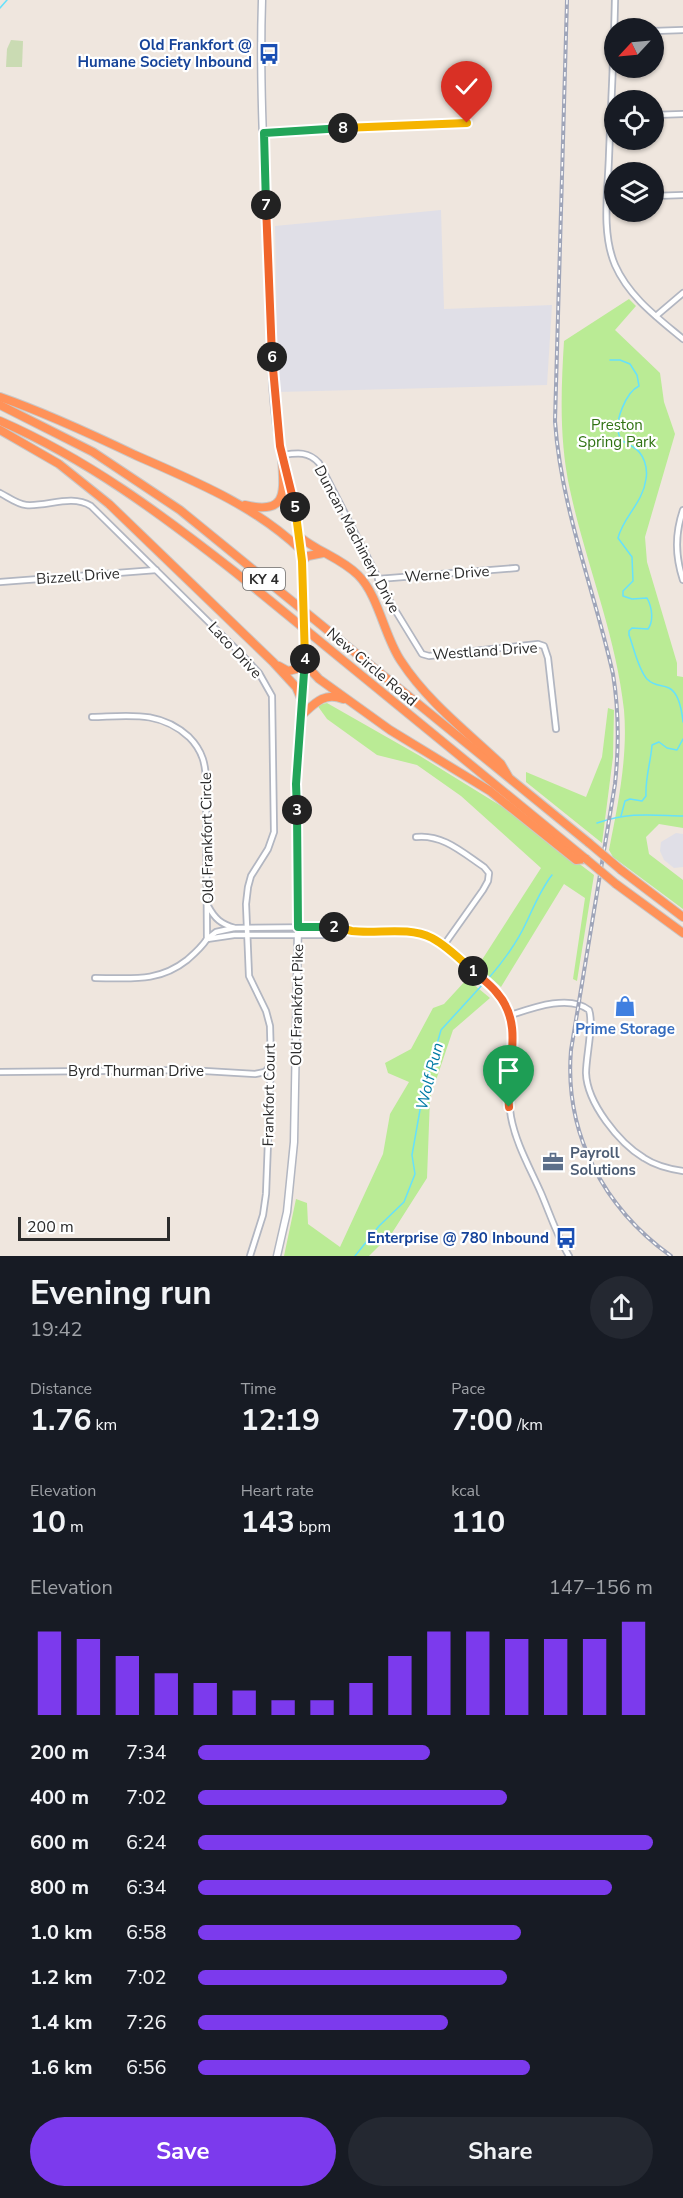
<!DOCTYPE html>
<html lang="en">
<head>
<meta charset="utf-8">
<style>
	body { margin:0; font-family:"Nunito Sans",sans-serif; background:#242831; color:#f1f3f6; height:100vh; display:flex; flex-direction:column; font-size:22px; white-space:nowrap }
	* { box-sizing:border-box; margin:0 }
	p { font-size:20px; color:#9ea1a6 }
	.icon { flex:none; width:33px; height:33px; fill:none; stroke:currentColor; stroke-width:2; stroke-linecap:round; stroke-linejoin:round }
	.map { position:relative; height:1256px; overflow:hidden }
	.sheet { display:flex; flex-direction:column; background:#171b24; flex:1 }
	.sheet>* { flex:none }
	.needle { width:39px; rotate:244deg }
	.controls { position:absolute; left:604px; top:18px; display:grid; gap:12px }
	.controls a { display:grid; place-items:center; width:60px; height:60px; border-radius:50%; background:#171b24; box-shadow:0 2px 4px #0004; font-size:30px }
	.scale { position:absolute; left:18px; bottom:15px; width:152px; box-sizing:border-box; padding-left:6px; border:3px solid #2c2c2c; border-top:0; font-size:16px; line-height:21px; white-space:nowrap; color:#2c2c2c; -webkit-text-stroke:4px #fff; paint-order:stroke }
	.pin { position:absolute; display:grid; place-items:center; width:51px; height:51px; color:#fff; margin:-62px -26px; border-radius:50% 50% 50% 0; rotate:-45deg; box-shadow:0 0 6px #0007 }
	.pin .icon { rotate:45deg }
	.km { position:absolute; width:30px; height:30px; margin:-15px; border-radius:50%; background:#222; color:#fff; font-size:16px; line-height:30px; text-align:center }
	.round { display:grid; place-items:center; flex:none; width:63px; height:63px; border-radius:32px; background:#242831 }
	.summary { display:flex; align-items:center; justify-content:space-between; height:102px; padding:0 30px }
	h1 { font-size:33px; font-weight:700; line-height:45px }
	.metrics { display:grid; grid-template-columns:repeat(3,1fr); gap:9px; height:102px; padding:6px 30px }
	.metrics div { display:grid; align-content:center }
	.metrics b { font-size:30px; font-weight:700 }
	.metrics small { font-size:16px; font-weight:400 }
	.metrics p { font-size:16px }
	.chart { height:168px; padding:12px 30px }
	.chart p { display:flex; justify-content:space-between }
	.chart svg { width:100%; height:108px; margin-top:6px; stroke:#7c3aed; stroke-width:6 }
	.action { display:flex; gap:12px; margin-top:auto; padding:12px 30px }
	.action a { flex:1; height:69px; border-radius:36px; background:#7c3aed; color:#fff; font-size:24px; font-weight:700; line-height:69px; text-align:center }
	.action a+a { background:#242831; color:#f1f3f6 }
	ul { padding:0 30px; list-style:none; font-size:20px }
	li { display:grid; grid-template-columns:96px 72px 1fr; align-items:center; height:45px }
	li i { height:15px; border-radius:8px; background:#7c3aed }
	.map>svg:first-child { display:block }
	.industrial { fill:#e0dfe7 }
	.green { fill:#baeb95 }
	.cemetery { fill:#cadbb3 }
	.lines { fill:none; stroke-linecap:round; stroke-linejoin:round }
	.stream { stroke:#67e1fb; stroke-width:1.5 }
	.minor-casing { stroke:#b2b6c1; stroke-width:8 }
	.secondary-casing { stroke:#b2b6c1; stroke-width:9 }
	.motorway-casing { stroke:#c8c8c8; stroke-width:10 }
	.minor { stroke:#fff; stroke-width:4.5 }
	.secondary { stroke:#fff; stroke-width:6 }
	.motorway { stroke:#ff9259; stroke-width:8 }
	.rail-casing { stroke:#9fa5b9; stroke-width:4 }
	.rail { stroke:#fff; stroke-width:1.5; stroke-dasharray:4.5; stroke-linecap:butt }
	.secondary-bridge-casing { stroke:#b2b6c1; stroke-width:9; stroke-linecap:butt }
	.motorway-bridge-casing { stroke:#c8c8c8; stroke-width:10; stroke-linecap:butt }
	.secondary-bridge { stroke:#fff; stroke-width:6 }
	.motorway-bridge { stroke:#ff9259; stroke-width:8 }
	.split-1-casing { stroke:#fff; stroke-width:12 }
	.split-2-casing { stroke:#fff; stroke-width:12 }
	.split-3-casing { stroke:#fff; stroke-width:12 }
	.split-4-casing { stroke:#fff; stroke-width:12 }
	.split-5-casing { stroke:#fff; stroke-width:12 }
	.split-6-casing { stroke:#fff; stroke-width:12 }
	.split-7-casing { stroke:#fff; stroke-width:12 }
	.split-8-casing { stroke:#fff; stroke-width:12 }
	.split-9-casing { stroke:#fff; stroke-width:12 }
	.split-1 { stroke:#f0652b; stroke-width:8 }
	.split-2 { stroke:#f5b400; stroke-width:8 }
	.split-3 { stroke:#22a559; stroke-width:8 }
	.split-4 { stroke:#22a559; stroke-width:8 }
	.split-5 { stroke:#f5b400; stroke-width:8 }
	.split-6 { stroke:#f0652b; stroke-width:8 }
	.split-7 { stroke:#f0652b; stroke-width:8 }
	.split-8 { stroke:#22a559; stroke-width:8 }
	.split-9 { stroke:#f5b400; stroke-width:8 }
	.labels { text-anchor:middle; stroke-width:4.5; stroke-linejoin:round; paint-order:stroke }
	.shield { fill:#fff; stroke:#6b6b6b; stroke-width:1.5 }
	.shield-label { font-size:14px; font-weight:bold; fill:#2c2c2c }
	.transit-label { font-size:15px; font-weight:bold; fill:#164399; stroke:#fff; text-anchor:end }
	.park-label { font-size:15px; fill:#307313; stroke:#fff }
	.street-label { font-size:15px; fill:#2c2c2c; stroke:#fff }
	.shop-label { font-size:15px; font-weight:bold; fill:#366cbe; stroke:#fff }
	.service-label { font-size:15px; font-weight:bold; fill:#4e5e75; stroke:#fff; text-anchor:start }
	.water-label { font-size:16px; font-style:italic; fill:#017ba5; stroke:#fff }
</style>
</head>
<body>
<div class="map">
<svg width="683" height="1256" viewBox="0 0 683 1256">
	<rect width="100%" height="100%" fill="#efe6de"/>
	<g class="industrial">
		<polygon points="441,210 444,309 552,305 547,385 278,392 275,226"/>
		<polygon points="676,833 683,834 683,867 674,868 664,860 660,851 661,842"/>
	</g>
	<g class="green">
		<path d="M629 299 636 306 615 330 660 373 664 402 675 434 645 537 647 562 677 663V676L683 677V828L659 824 646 837 649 854 683 880V909L613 857 609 850C618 804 628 757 624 710 616 635 586 564 570 490 559 440 561 391 564 341Z"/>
		<polygon points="327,703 420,756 514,814 594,875 577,981 573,979 585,898 564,884 501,987 478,966 541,868 461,796 417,765 377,755 327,719 317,705"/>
		<polygon points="608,708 614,710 613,757 602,843 526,782 526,772 586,797 602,757"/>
		<polygon points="467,979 490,998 453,1030 430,1098 427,1178 392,1233 369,1256 284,1256 296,1199 307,1203 308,1224 340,1247 383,1154 390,1114 409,1082 388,1073 385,1063 411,1049 433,1008 444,1004"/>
	</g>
	<polygon class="cemetery" points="11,40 23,41 22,67 6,67 7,49"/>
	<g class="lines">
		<g class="stream">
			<polyline points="0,8 7,0"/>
			<path d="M610 360H620L630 364 637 375 639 386C626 392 614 422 619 435 621 442 627 443 633 447 644 453 648 468 646 479 643 503 623 517 618 538L632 557 633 581 623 591V596L632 599 647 598C652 607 654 621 648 629L632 628 629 631V635C634 648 638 669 647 679 655 687 661 684 669 688 679 693 682 712 683 722"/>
			<path d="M621 816 625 801 630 799 642 801 646 796C645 778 651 761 652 745L659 742 667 748 677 750 683 739"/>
			<path d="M597 823C631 812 648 815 683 816"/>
			<path d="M487 980C503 962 517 943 527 921 535 904 541 889 552 875"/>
			<polyline points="355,1256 379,1226 404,1202 415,1174 412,1155 423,1093 441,1030 483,984"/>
		</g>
		<defs>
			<g id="minor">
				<path d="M615 0C614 52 611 104 609 156 608 191 601 232 615 265 629 297 658 318 683 339"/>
				<polyline points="654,31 683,30"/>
				<polyline points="654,115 683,114"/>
				<polyline points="263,133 467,123"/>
				<polyline points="654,196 683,195"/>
				<polyline points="656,316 683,293"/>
				<path d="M282 455C297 453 308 451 319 463L392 605 422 654 429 656 538 644 544 646 548 658 556 729"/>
				<path d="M0 493C8 497 17 504 26 505 47 507 71 494 91 506L238 651 259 673 272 696 274 832 268 849 251 876 248 887 246 904 249 976 266 1011 270 1026 271 1063 266 1194 263 1215 250 1256"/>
				<path d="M683 510C675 534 675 555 683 580"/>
				<polyline points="378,579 516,568"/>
				<polyline points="0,582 156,570"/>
				<path d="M92 717C128 716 160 710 189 737 203 751 206 765 206 784L207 939C201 948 195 953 187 960 158 983 130 978 95 978"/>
				<path d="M416 837C443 834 463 853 484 867L489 873 488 881 483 890 444 945"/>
				<path d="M208 906C215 919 221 924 235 928L336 927C367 935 402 924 431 938 447 945 461 960 474 972 483 980 493 987 500 997 526 1033 503 1077 511 1117 516 1144 530 1168 541 1193 550 1214 557 1236 569 1256"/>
				<polyline points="207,939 234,935 337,935 349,931"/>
				<polyline points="207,939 216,932 234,928"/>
				<path d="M511 1015C532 1008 569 994 589 1010 594 1024 586 1056 586 1073 587 1103 619 1143 644 1158 656 1166 669 1169 683 1171"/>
				<polyline points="0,1072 188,1070 255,1074 265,1072 270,1066"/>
			</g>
			<g id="secondary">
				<path d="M262 0C259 90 265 181 269 270 272 332 269 397 282 458"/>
				<polyline points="285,467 296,513 303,580"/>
				<polyline points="277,1256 287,1212 294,1142 298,927 296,784 305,664"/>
			</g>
			<g id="motorway">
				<path d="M0 397C46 413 91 434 135 455 194 481 254 505 301 550"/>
				<polyline points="0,405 93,452 180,510 589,843"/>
				<path d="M0 421C87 459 161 514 235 572L586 859"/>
				<polyline points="0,430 59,464 109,504 273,662 296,687 303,703"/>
				<path d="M245 505C291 516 283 488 282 455"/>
				<path d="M300 537C318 552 341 558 358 575 379 596 384 636 401 661 427 701 466 731 501 764L508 776"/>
				<polyline points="302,561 308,556 323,553"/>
				<polyline points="305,664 319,679 390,730 490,791 576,860 586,859"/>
				<polyline points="279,666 288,671 305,667"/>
				<path d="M302 715C315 703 324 692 343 699"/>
				<polyline points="621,870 683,917"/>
				<polyline points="616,884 683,933"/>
			</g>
		</defs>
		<use href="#minor" class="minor-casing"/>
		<use href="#secondary" class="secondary-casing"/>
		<use href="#motorway" class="motorway-casing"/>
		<use href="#minor" class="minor"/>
		<use href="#secondary" class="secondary"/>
		<use href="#motorway" class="motorway"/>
		<defs>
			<path id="rail" d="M567 0 555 421C561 508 594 589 613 674 619 711 619 747 615 784L571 1050C564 1134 604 1208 671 1256"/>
		</defs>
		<use href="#rail" class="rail-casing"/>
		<use href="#rail" class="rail"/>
		<defs>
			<polyline id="secondary-bridge" points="303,580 305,656"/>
			<g id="motorway-bridge">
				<polyline points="589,843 621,870"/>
				<polyline points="586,859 616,884"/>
			</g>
		</defs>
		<use href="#secondary-bridge" class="secondary-bridge-casing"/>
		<use href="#motorway-bridge" class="motorway-bridge-casing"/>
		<use href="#secondary-bridge" class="secondary-bridge"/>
		<use href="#motorway-bridge" class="motorway-bridge"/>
	</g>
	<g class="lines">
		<defs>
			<path id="split-1" d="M473 971C481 978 490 984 497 993 526 1026 505 1068 509 1107"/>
			<path id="split-2" d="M334 927C340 927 346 930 352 931 379 934 407 926 432 938 447 946 460 959 473 971"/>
			<polyline id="split-3" points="297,810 298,927 334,927"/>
			<polyline id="split-4" points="297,810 296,784 305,659"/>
			<polyline id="split-5" points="295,507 302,561 305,659"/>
			<polyline id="split-6" points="272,357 280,446 295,507"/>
			<polyline id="split-7" points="266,205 272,357"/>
			<polyline id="split-8" points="266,205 264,133 343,128"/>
			<polyline id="split-9" points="343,128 467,123"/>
		</defs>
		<use href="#split-1" class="split-1-casing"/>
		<use href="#split-2" class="split-2-casing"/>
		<use href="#split-3" class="split-3-casing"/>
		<use href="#split-4" class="split-4-casing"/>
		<use href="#split-5" class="split-5-casing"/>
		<use href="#split-6" class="split-6-casing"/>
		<use href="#split-7" class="split-7-casing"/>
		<use href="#split-8" class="split-8-casing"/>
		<use href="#split-9" class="split-9-casing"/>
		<use href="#split-1" class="split-1"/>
		<use href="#split-2" class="split-2"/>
		<use href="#split-3" class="split-3"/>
		<use href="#split-4" class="split-4"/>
		<use href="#split-5" class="split-5"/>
		<use href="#split-6" class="split-6"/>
		<use href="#split-7" class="split-7"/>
		<use href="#split-8" class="split-8"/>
		<use href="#split-9" class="split-9"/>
	</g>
	<defs>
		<symbol id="bus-bare" viewBox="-9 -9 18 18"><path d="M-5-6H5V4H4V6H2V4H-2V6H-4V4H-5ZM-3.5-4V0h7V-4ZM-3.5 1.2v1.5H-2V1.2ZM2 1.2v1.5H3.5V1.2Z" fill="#1a4fb4" stroke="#fff" stroke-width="2.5" paint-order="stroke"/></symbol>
		<symbol id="shop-bare" viewBox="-9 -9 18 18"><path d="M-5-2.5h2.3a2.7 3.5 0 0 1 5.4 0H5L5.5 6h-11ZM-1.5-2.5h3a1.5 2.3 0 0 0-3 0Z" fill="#3f7fe0" stroke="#fff" stroke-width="2.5" paint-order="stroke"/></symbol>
		<symbol id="office-bare" viewBox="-9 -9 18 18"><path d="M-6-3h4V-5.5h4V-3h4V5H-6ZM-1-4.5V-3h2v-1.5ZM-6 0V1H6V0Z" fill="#5c6f8a" stroke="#fff" stroke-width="2.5" paint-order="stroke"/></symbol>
	</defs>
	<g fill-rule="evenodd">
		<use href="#bus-bare" x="254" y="39" width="30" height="30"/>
		<use href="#shop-bare" x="610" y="991" width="30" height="30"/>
		<use href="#office-bare" x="538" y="1147" width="30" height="30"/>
		<use href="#bus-bare" x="551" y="1223" width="30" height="30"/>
	</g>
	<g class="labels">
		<rect class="shield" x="243" y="568" width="42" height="22" rx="4.5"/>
		<g class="shield-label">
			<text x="264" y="584">KY 4</text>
		</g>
		<g class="transit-label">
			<text x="252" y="50">Old Frankfort @<tspan x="252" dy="17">Humane Society Inbound</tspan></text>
			<text x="549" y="1243">Enterprise @ 780 Inbound</text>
		</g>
		<g class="park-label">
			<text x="617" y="430">Preston<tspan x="617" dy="17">Spring Park</tspan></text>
		</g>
		<g class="street-label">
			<text transform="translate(357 539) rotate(62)" y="5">Duncan Machinery Drive</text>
			<text transform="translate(447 574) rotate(-4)" y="5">Werne Drive</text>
			<text transform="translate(78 576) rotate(-4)" y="5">Bizzell Drive</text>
			<text transform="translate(235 650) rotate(47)" y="5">Laco Drive</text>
			<text transform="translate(485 651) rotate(-4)" y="5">Westland Drive</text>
			<text transform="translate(372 667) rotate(40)" y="5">New Circle Road</text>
			<text transform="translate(207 838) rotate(-91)" y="5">Old Frankfort Circle</text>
			<text transform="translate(297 1005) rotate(-89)" y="5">Old Frankfort Pike</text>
			<text x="136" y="1076">Byrd Thurman Drive</text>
			<text transform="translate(269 1095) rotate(-89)" y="5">Frankfort Court</text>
		</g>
		<g class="shop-label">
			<text x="625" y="1034">Prime Storage</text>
		</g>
		<g class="service-label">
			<text x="570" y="1158">Payroll<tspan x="570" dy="17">Solutions</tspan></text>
		</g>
		<g class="water-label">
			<text transform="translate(429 1076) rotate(-76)" y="6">Wolf Run</text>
		</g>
	</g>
</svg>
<div class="controls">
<a><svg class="needle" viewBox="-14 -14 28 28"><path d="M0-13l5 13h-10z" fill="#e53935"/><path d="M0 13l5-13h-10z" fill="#9ea1a6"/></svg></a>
<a><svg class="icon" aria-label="locate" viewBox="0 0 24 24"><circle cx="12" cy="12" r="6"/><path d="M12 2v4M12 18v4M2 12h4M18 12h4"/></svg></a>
<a><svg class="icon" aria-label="layers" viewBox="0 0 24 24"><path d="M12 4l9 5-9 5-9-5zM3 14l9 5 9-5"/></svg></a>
</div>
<div class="scale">200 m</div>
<div class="pin" style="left:509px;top:1107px;background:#1e9e55"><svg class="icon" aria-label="arrive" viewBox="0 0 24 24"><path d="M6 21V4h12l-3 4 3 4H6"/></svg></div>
<div class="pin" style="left:467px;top:123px;background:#d93025"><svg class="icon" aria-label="check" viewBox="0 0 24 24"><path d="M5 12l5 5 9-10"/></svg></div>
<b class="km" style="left:473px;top:971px">1</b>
<b class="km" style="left:334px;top:927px">2</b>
<b class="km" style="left:297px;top:810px">3</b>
<b class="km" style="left:305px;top:659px">4</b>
<b class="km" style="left:295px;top:507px">5</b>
<b class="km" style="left:272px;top:357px">6</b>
<b class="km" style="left:266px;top:205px">7</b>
<b class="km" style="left:343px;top:128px">8</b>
</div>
<section class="sheet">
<div class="summary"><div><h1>Evening run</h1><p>19:42</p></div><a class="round"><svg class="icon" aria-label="share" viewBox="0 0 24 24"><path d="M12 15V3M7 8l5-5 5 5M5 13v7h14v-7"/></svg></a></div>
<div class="metrics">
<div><p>Distance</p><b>1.76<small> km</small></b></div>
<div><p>Time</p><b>12:19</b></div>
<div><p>Pace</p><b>7:00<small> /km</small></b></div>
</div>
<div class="metrics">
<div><p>Elevation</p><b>10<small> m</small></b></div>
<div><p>Heart rate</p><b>143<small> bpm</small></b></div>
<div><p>kcal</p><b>110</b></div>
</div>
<div class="chart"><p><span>Elevation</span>147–156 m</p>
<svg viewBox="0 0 160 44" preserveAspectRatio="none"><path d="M5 44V10M15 44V13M25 44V20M35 44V27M45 44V31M55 44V34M65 44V38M75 44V38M85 44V31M95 44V20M105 44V10M115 44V10M125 44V13M135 44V13M145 44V13M155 44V6"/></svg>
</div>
<ul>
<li><b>200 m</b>7:34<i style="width:51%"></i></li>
<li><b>400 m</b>7:02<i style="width:68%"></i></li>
<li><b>600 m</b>6:24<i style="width:100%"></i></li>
<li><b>800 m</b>6:34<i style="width:91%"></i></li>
<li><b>1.0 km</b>6:58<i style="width:71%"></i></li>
<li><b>1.2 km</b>7:02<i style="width:68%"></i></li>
<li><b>1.4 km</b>7:26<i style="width:55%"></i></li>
<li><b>1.6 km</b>6:56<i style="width:73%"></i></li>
</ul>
<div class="action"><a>Save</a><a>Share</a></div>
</section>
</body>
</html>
